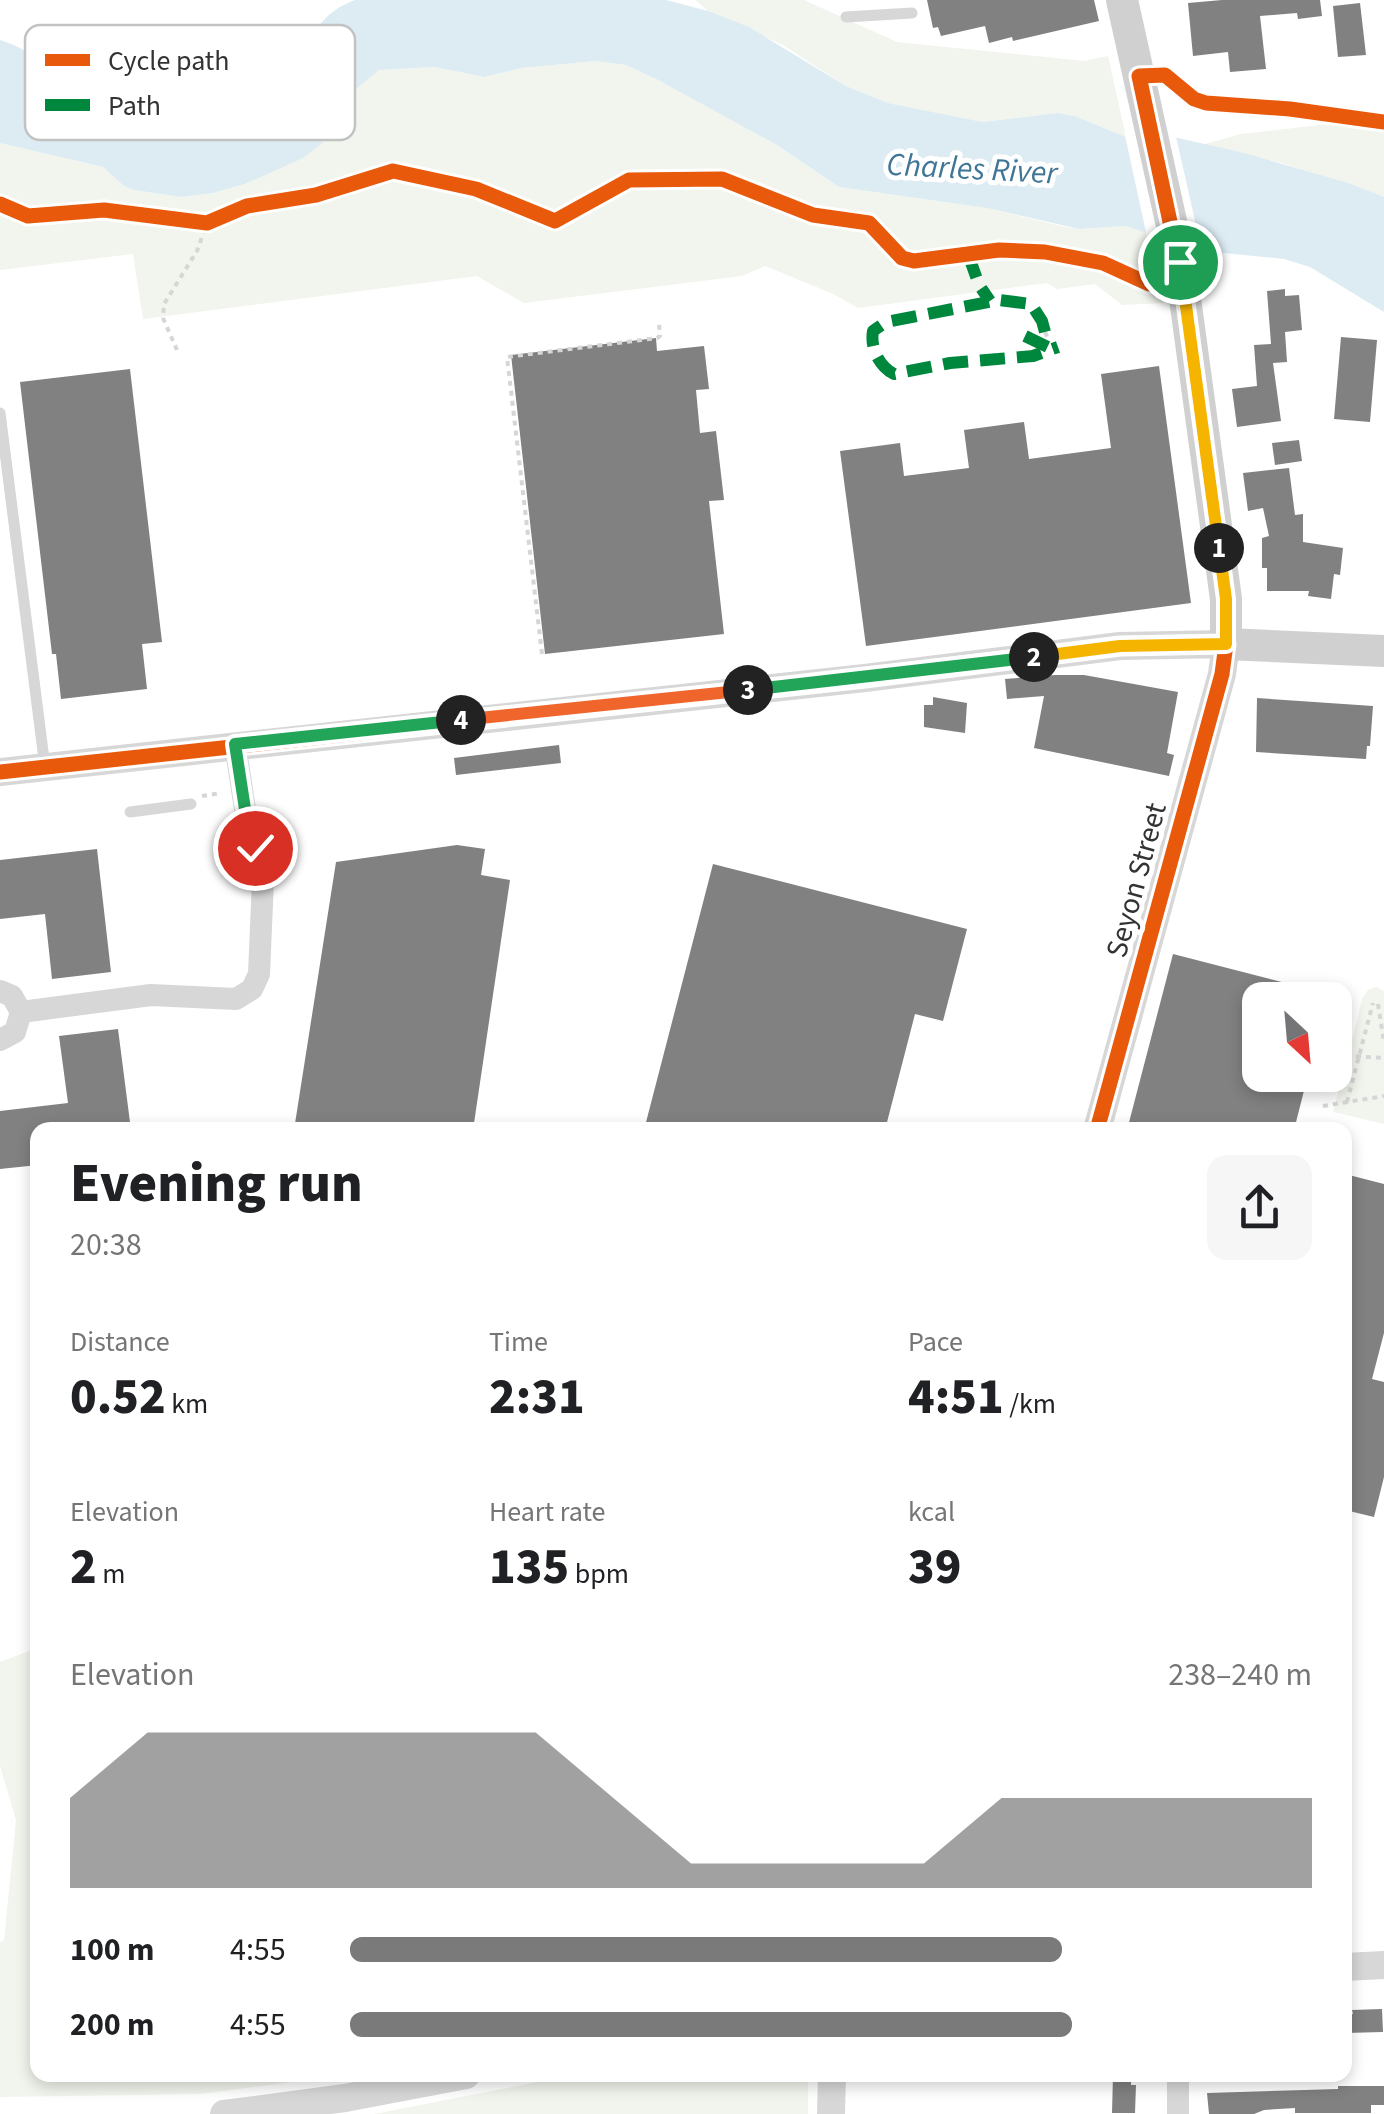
<!DOCTYPE html>
<html lang="en">
<head>
<meta charset="utf-8">
<style>
	body { margin:0; font-family:"Source Sans 3",sans-serif; background:#f6f6f6; color:#202124; height:100vh; display:flex; flex-direction:column; font-size:38px; white-space:nowrap }
	* { box-sizing:border-box; margin:0 }
	p { font-size:32px; color:#757577 }
	.icon { flex:none; width:55px; height:55px; fill:none; stroke:currentColor; stroke-width:2; stroke-linecap:round; stroke-linejoin:round }
	.map { position:relative; flex:1; overflow:hidden }
	.panel { position:absolute; left:30px; top:1122px; width:1322px; height:960px; display:flex; flex-direction:column; background:#fff; border-radius:20px; box-shadow:0 5px 15px #0003 }
	.panel>* { flex:none }
	.needle { width:65px; rotate:154deg }
	.tools { position:absolute; left:1242px; top:982px; display:grid; gap:20px }
	.tools a { display:grid; place-items:center; width:110px; height:110px; border-radius:20px; background:#fff; box-shadow:0 5px 15px #0003; font-size:50px }
	.pin { position:absolute; display:grid; place-items:center; width:85px; height:85px; color:#fff; margin:-42px; border:5px solid #fff; border-radius:50%; box-shadow:0 2px 10px #0007 }
	.km { position:absolute; width:50px; height:50px; margin:-25px; border-radius:50%; background:#222; color:#fff; font-size:28px; line-height:50px; text-align:center }
	.round { display:grid; place-items:center; flex:none; width:105px; height:105px; border-radius:20px; background:#f6f6f6 }
	.head { display:flex; align-items:center; justify-content:space-between; height:170px; padding:0 40px }
	h1 { font-size:55px; font-weight:800; line-height:75px }
	.stats { display:grid; grid-template-columns:repeat(3,1fr); gap:15px; height:170px; padding:10px 40px }
	.stats div { display:grid; align-content:center }
	.stats b { font-size:50px; font-weight:800 }
	.stats small { font-size:28px; font-weight:400 }
	.stats p { font-size:28px }
	.chart { height:280px; padding:20px 40px }
	.chart p { display:flex; justify-content:space-between }
	.chart svg { width:100%; height:180px; margin-top:10px; fill:#7a7a7a; opacity:.7 }
	ul { padding:0 40px; list-style:none; font-size:32px }
	li { display:grid; grid-template-columns:160px 120px 1fr; align-items:center; height:75px }
	li i { height:25px; border-radius:12px; background:#7a7a7a }
	.map>svg:first-child { display:block }
	.green { fill:#f1f5ed }
	.water { fill:#ddebf3 }
	.pier { fill:#fff }
	.building { fill:#818181 }
	.lines { fill:none; stroke-linecap:round; stroke-linejoin:round }
	.path { stroke:#d6d6d6; stroke-width:4; stroke-dasharray:5 5; stroke-linecap:butt }
	.service { stroke:#d7d7d7; stroke-width:11 }
	.minor { stroke:#d7d7d7; stroke-width:22 }
	.tertiary { stroke:#d7d7d7; stroke-width:28 }
	.secondary { stroke:#d0d0d0; stroke-width:32 }
	.quiet { stroke:#00873e; stroke-width:12; stroke-dasharray:25 12; stroke-linecap:butt }
	.cycleway-casing { stroke:#fff; stroke-width:21 }
	.cycleway { stroke:#e8590c; stroke-width:15 }
	.split-1-casing { stroke:#fff; stroke-width:20 }
	.split-2-casing { stroke:#fff; stroke-width:20 }
	.split-3-casing { stroke:#fff; stroke-width:20 }
	.split-4-casing { stroke:#fff; stroke-width:20 }
	.split-5-casing { stroke:#fff; stroke-width:20 }
	.split-1 { stroke:#f5b400; stroke-width:12 }
	.split-2 { stroke:#f5b400; stroke-width:12 }
	.split-3 { stroke:#22a559; stroke-width:12 }
	.split-4 { stroke:#f0652b; stroke-width:12 }
	.split-5 { stroke:#22a559; stroke-width:12 }
	.labels { text-anchor:middle; stroke-width:10; stroke-linejoin:round; paint-order:stroke }
	.street-label { font-size:30px; fill:#333; stroke:#fff }
	.water-label { font-size:32px; font-style:italic; fill:#3f7597; stroke:#fff }
	.key { fill:#fff; stroke:#c2c2c2; stroke-width:2.5 }
	.key-label { font-size:28px; fill:#333 }
</style>
</head>
<body>
<div class="map">
<svg width="1384" height="2114" viewBox="0 0 1384 2114">
	<rect width="100%" height="100%" fill="#fff"/>
	<g class="green">
		<polygon points="695,0 804,0 897,42 1084,61 1108,56 1126,137 1075,116 1057,113 983,122 888,103 846,86 783,45 708,11"/>
		<polygon points="596,61 626,65 658,80 777,145 839,187 987,208 1061,226 1079,229 1126,226 1151,233 1165,303 1122,305 1095,284 1057,289 1047,283 858,308 831,293 765,266 742,276 524,303 477,276 143,319 133,254 0,270 0,143 103,167 124,186 134,190 181,197 213,193 246,184 321,144 333,126 343,100 379,70 435,67 484,77 521,68"/>
		<polygon points="1329,124 1364,124 1384,129 1384,197 1282,163 1202,145 1241,134"/>
		<polygon points="1376,987 1384,991 1384,1124 1333,1112 1363,997 1368,990"/>
		<polygon points="37,1648 38,2075 347,2075 200,2094 0,2097 0,1942 4,1940 16,1820 0,1766 0,1662"/>
		<polygon points="574,2075 808,2075 808,2114 374,2114"/>
	</g>
	<path class="water" d="M355 0H666L708 11 749 27 846 86 888 103 983 122 1057 113 1075 116 1126 137H1174L1244 153 1348 183 1384 197V312L1310 267 1284 259 1203 251 1126 226 1079 229 987 208 839 187 777 145 658 80 626 65 596 61 521 68 484 77 435 67 379 70 343 100 333 126 321 144 303 158 245 184 213 193 181 197 134 190 124 186 103 167 0 143V40C29 49 47 66 73 81 137 119 222 124 283 76 316 50 307 18 355 0Z"/>
	<polygon class="pier" points="1124,131 1175,132 1203,256 1147,237"/>
	<g class="building">
		<polygon points="927,0 1094,0 1099,21 1013,41 1012,37 989,43 985,26 941,36 938,27 933,28"/>
		<polygon points="1222,0 1320,0 1322,16 1298,19 1297,13 1260,16 1266,69 1230,72 1228,52 1193,56 1188,3"/>
		<polygon points="1360,3 1366,55 1338,57 1333,6"/>
		<polygon points="1285,289 1285,296 1299,295 1302,330 1285,332 1287,362 1273,363 1281,421 1237,427 1232,389 1257,386 1254,345 1271,344 1267,291"/>
		<polygon points="1341,337 1377,340 1370,422 1334,419"/>
		<polygon points="656,338 657,351 704,346 709,389 696,390 700,433 716,431 724,500 709,501 724,634 545,654 511,355"/>
		<polygon points="1159,366 1191,603 866,646 840,451 900,443 904,476 969,468 964,430 1024,422 1029,459 1111,448 1101,374"/>
		<polygon points="130,369 162,642 142,644 147,689 61,699 56,654 52,654 20,382"/>
		<polygon points="1299,440 1302,461 1275,465 1272,443"/>
		<polygon points="1289,468 1295,515 1303,514 1303,542 1343,548 1340,575 1334,574 1331,599 1308,596 1309,591 1267,591 1267,568 1262,568 1262,538 1269,536 1263,508 1248,511 1243,473"/>
		<polygon points="1055,675 1084,675 1178,692 1167,753 1174,755 1169,776 1034,748 1044,696 1007,699 1005,679"/>
		<polygon points="933,697 967,703 965,733 924,727 924,705 933,705"/>
		<polygon points="1257,698 1373,706 1370,746 1367,746 1366,759 1256,752"/>
		<polygon points="559,745 561,763 456,775 454,758"/>
		<polygon points="457,845 485,849 481,875 510,880 473,1130 294,1130 336,862"/>
		<polygon points="97,849 111,972 52,979 45,914 0,919 0,860"/>
		<polygon points="713,864 967,929 943,1021 915,1014 885,1130 644,1130"/>
		<polygon points="1173,954 1332,995 1331,1000 1260,1000 1260,1075 1308,1075 1294,1130 1127,1130"/>
		<polygon points="118,1029 131,1130 38,1130 38,1165 0,1169 0,1111 68,1103 59,1036"/>
		<polygon points="1345,1174 1384,1184 1384,1333 1372,1379 1384,1382 1384,1477 1374,1517 1345,1510"/>
		<polygon points="1382,2009 1383,2032 1345,2033 1345,2014 1353,2014 1352,2010"/>
		<polygon points="1113,2075 1131,2075 1131,2085 1136,2085 1135,2113 1112,2113"/>
		<polygon points="1338,2086 1384,2086 1384,2105 1371,2105 1371,2113 1295,2113 1295,2108 1264,2110 1254,2114 1209,2114 1207,2093 1338,2089"/>
	</g>
	<g class="lines">
		<g class="path">
			<polyline points="1045,332 1049,341"/>
			<polyline points="177,350 163,318 164,304 197,251 207,223"/>
			<polyline points="542,654 507,357 657,338 660,336 659,323"/>
			<polyline points="202,796 222,793"/>
			<polyline points="1378,1004 1384,1042"/>
			<polyline points="1336,1055 1384,1058"/>
			<polyline points="1347,1102 1373,1003"/>
			<polyline points="1323,1106 1384,1096"/>
		</g>
		<g class="service">
			<polyline points="846,17 912,13"/>
			<polyline points="0,413 45,767"/>
			<polyline points="130,812 191,804"/>
		</g>
		<g class="minor">
			<polyline points="0,991 12,996 21,1012 15,1032 0,1040"/>
			<polyline points="21,1012 151,995 236,999 252,989 259,974 263,880 247,822 235,744"/>
			<polyline points="1178,2075 1178,2114"/>
		</g>
		<g class="tertiary">
			<polyline points="0,772 865,678 1120,646 1226,644 1222,674 1097,1130"/>
			<polyline points="1345,1967 1384,1965"/>
			<polyline points="224,2114 345,2098 466,2075"/>
			<polyline points="831,2114 832,2075"/>
		</g>
		<polyline class="secondary" points="1122,0 1180,262 1226,599 1226,644 1384,651"/>
		<g class="quiet">
			<polyline points="968,254 979,285 990,301"/>
			<path d="M1045 332 1042 321 1031 304 999 300 886 322 873 331C870 348 879 366 894 374L950 363 1033 356 1058 347"/>
			<polyline points="1025,336 1052,349"/>
		</g>
		<defs>
			<g id="cycleway">
				<polyline points="0,204 28,216 104,210 207,223 247,206 316,195 393,171 476,189 555,221 629,180 722,179 813,215 869,223 902,258 914,261 999,250 1045,252 1103,263 1149,284 1183,283 1139,76 1165,75 1194,99 1206,103 1290,109 1384,122"/>
				<polyline points="0,772 865,678 1120,646 1226,644 1222,674 1097,1130"/>
			</g>
		</defs>
		<use href="#cycleway" class="cycleway-casing"/>
		<use href="#cycleway" class="cycleway"/>
	</g>
	<g class="lines">
		<defs>
			<polyline id="split-1" points="1180,262 1219,548"/>
			<polyline id="split-2" points="1034,657 1120,646 1226,644 1226,599 1219,548"/>
			<polyline id="split-3" points="748,690 1034,657"/>
			<polyline id="split-4" points="461,720 748,690"/>
			<polyline id="split-5" points="255,848 247,822 235,744 461,720"/>
		</defs>
		<use href="#split-1" class="split-1-casing"/>
		<use href="#split-2" class="split-2-casing"/>
		<use href="#split-3" class="split-3-casing"/>
		<use href="#split-4" class="split-4-casing"/>
		<use href="#split-5" class="split-5-casing"/>
		<use href="#split-1" class="split-1"/>
		<use href="#split-2" class="split-2"/>
		<use href="#split-3" class="split-3"/>
		<use href="#split-4" class="split-4"/>
		<use href="#split-5" class="split-5"/>
	</g>
	<g class="labels">
		<g class="street-label">
			<text transform="translate(1136 880) rotate(-75)" y="10">Seyon Street</text>
		</g>
		<g class="water-label">
			<text transform="translate(972 168) rotate(3)" y="11">Charles River</text>
		</g>
	</g>
	<rect x="25" y="25" width="330" height="115" rx="15" class="key"/>
	<rect x="45" y="54" width="45" height="12" fill="#e8590c"/>
	<rect x="45" y="99" width="45" height="12" fill="#00873e"/>
	<g class="key-label">
		<text x="108" y="70">Cycle path</text>
		<text x="108" y="115">Path</text>
	</g>
</svg>
<div class="tools">
<a><svg class="needle" viewBox="-14 -14 28 28"><path d="M0-13l5 13h-10z" fill="#e53935"/><path d="M0 13l5-13h-10z" fill="#757577"/></svg></a>
</div>
<div class="pin" style="left:1180px;top:262px;background:#1e9e55"><svg class="icon" aria-label="arrive" viewBox="0 0 24 24"><path d="M6 21V4h12l-3 4 3 4H6"/></svg></div>
<div class="pin" style="left:255px;top:848px;background:#d93025"><svg class="icon" aria-label="check" viewBox="0 0 24 24"><path d="M5 12l5 5 9-10"/></svg></div>
<b class="km" style="left:1219px;top:548px">1</b>
<b class="km" style="left:1034px;top:657px">2</b>
<b class="km" style="left:748px;top:690px">3</b>
<b class="km" style="left:461px;top:720px">4</b>
<section class="panel">
<div class="head"><div><h1>Evening run</h1><p>20:38</p></div><a class="round"><svg class="icon" aria-label="share" viewBox="0 0 24 24"><path d="M12 15V3M7 8l5-5 5 5M5 13v7h14v-7"/></svg></a></div>
<div class="stats">
<div><p>Distance</p><b>0.52<small> km</small></b></div>
<div><p>Time</p><b>2:31</b></div>
<div><p>Pace</p><b>4:51<small> /km</small></b></div>
</div>
<div class="stats">
<div><p>Elevation</p><b>2<small> m</small></b></div>
<div><p>Heart rate</p><b>135<small> bpm</small></b></div>
<div><p>kcal</p><b>39</b></div>
</div>
<div class="chart"><p><span>Elevation</span>238–240 m</p>
<svg viewBox="0 0 160 44" preserveAspectRatio="none"><path d="M0 44V22L10 6L20 6L30 6L40 6L50 6L60 6L70 22L80 38L90 38L100 38L110 38L120 22L130 22L140 22L150 22L160 22V44z"/></svg>
</div>
<ul>
<li><b>100 m</b>4:55<i style="width:74%"></i></li>
<li><b>200 m</b>4:55<i style="width:75%"></i></li>
</ul>
</section>
</div>
</body>
</html>
